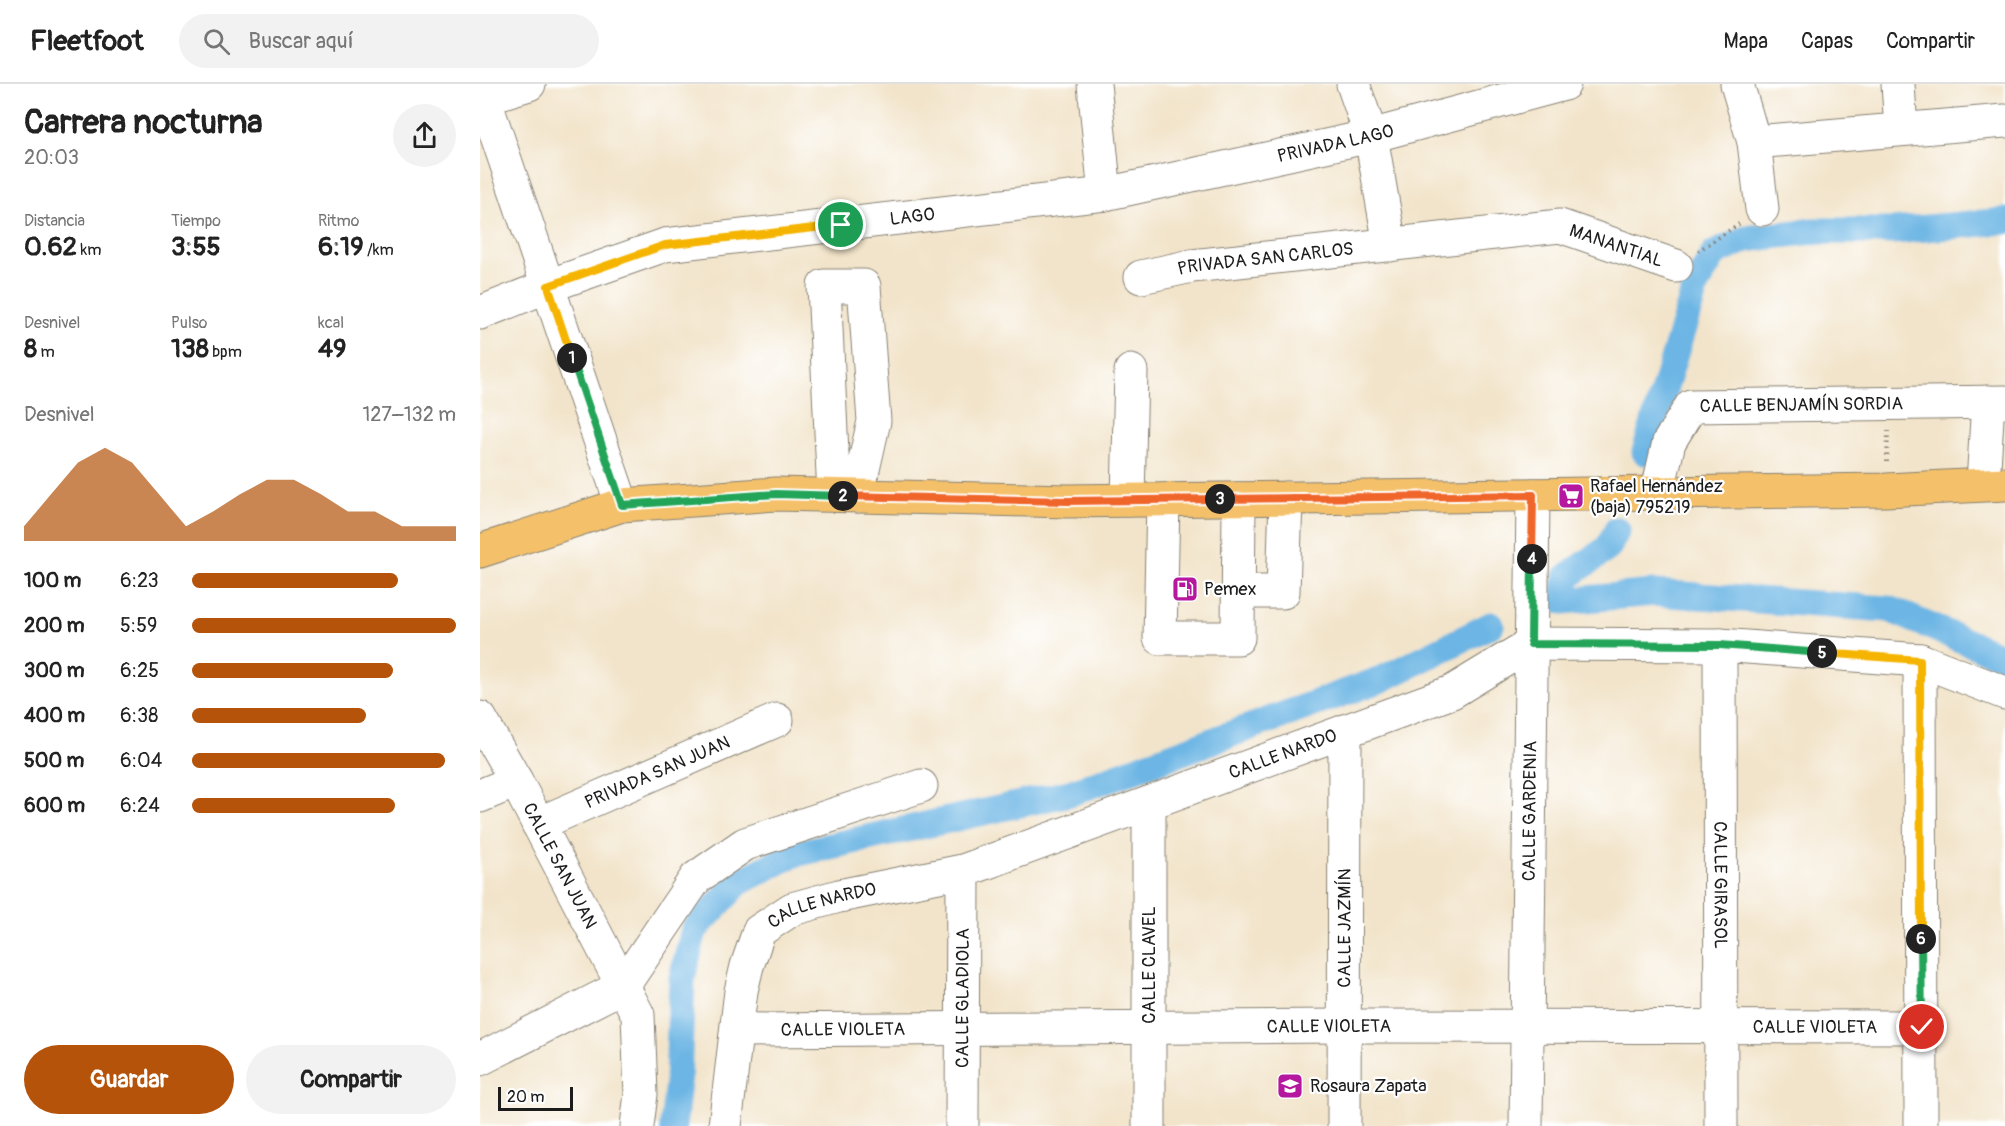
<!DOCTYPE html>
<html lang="es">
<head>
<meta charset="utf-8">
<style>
	body { margin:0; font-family:Pangolin,sans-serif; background:#f2f2f2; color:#222; height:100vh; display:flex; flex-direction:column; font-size:22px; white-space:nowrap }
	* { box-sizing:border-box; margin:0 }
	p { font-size:20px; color:#767676 }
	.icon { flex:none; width:33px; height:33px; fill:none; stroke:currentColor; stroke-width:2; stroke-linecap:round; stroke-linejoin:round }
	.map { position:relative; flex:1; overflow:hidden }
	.drawer { display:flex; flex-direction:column; background:#fff; width:480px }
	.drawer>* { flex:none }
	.scale { position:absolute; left:18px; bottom:15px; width:75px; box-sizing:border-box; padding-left:6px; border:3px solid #1c1c1c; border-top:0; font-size:16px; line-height:21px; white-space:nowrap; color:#1c1c1c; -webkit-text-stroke:4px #fff; paint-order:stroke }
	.pin { position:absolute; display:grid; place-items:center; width:51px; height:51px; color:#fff; margin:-26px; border:3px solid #fff; border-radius:50%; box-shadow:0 2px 6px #0007 }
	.km { position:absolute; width:30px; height:30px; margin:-15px; border-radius:50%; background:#222; color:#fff; font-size:16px; line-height:30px; text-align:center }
	.round { display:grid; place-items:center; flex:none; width:63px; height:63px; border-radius:32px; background:#f2f2f2 }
	.head { display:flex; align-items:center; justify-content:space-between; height:102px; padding:0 24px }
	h1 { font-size:33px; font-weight:800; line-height:45px }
	.metrics { display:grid; grid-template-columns:repeat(3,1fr); gap:9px; height:102px; padding:6px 24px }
	.metrics div { display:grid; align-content:center }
	.metrics b { font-size:26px; font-weight:800 }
	.metrics small { font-size:16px; font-weight:400 }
	.metrics p { font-size:16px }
	.chart { height:168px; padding:12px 24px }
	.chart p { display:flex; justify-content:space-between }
	.chart svg { width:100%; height:108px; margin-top:6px; fill:#b45309; opacity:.7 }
	.cta { display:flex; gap:12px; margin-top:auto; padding:12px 24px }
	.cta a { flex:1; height:69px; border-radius:36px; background:#b45309; color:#fff; font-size:24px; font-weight:800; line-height:69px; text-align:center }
	.cta a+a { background:#f2f2f2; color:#222 }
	ul { padding:0 24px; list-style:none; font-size:20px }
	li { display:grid; grid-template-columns:96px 72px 1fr; align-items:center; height:45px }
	li i { height:15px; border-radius:8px; background:#b45309 }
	header { display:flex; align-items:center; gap:36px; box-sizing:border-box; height:84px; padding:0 30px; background:#fff; border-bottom:2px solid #e0e0e0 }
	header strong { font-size:28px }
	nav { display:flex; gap:33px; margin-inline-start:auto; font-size:21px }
	.search { width:420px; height:54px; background:#f2f2f2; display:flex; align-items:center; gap:15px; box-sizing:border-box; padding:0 21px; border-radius:33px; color:#767676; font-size:22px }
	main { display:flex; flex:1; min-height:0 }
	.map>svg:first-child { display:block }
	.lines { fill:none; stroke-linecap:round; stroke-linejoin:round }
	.canal { stroke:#6cb5e4; stroke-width:27 }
	.minor-casing { stroke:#878073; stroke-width:35 }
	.major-casing { stroke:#878073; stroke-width:35 }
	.path { stroke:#878073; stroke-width:4; stroke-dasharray:1.5 4.5; stroke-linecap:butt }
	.minor { stroke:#fff; stroke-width:33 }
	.major { stroke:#f4c16a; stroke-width:33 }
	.split-1-casing { stroke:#fff; stroke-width:12 }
	.split-2-casing { stroke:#fff; stroke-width:12 }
	.split-3-casing { stroke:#fff; stroke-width:12 }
	.split-4-casing { stroke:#fff; stroke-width:12 }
	.split-5-casing { stroke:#fff; stroke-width:12 }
	.split-6-casing { stroke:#fff; stroke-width:12 }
	.split-7-casing { stroke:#fff; stroke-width:12 }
	.split-1 { stroke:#f5b400; stroke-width:8 }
	.split-2 { stroke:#22a559; stroke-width:8 }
	.split-3 { stroke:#f0652b; stroke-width:8 }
	.split-4 { stroke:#f0652b; stroke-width:8 }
	.split-5 { stroke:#22a559; stroke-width:8 }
	.split-6 { stroke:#f5b400; stroke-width:8 }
	.split-7 { stroke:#22a559; stroke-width:8 }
	.labels { text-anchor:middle; stroke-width:4.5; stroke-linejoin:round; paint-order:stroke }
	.street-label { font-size:18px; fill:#1c1c1c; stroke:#fff }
	.poi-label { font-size:18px; fill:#1c1c1c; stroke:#fff; text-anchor:start }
</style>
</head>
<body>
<header>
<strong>Fleetfoot</strong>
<div class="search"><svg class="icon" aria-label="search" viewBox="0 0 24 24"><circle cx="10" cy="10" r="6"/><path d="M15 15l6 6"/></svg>Buscar aquí</div>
<nav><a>Mapa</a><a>Capas</a><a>Compartir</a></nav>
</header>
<main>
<section class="drawer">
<div class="head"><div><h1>Carrera nocturna</h1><p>20:03</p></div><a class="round"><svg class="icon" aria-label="share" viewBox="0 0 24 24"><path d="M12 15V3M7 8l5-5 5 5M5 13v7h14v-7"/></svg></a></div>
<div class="metrics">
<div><p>Distancia</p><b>0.62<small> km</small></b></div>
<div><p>Tiempo</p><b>3:55</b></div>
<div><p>Ritmo</p><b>6:19<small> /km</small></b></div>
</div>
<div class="metrics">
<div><p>Desnivel</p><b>8<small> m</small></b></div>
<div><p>Pulso</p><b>138<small> bpm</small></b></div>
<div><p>kcal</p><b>49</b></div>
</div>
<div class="chart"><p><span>Desnivel</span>127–132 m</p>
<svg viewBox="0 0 160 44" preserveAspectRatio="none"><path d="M0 44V38L10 25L20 12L30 6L40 12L50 25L60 38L70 32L80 25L90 19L100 19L110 25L120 32L130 32L140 38L150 38L160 38V44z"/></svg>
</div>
<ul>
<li><b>100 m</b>6:23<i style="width:78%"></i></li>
<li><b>200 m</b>5:59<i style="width:100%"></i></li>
<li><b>300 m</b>6:25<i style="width:76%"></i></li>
<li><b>400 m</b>6:38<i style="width:66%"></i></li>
<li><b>500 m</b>6:04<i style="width:96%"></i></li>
<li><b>600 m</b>6:24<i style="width:77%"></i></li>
</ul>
<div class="cta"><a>Guardar</a><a>Compartir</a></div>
</section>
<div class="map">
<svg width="1525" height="1042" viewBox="0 0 1525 1042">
	<rect width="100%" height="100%" fill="#fff"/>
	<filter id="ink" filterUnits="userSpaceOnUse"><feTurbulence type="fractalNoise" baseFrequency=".0167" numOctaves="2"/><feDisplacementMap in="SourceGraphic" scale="12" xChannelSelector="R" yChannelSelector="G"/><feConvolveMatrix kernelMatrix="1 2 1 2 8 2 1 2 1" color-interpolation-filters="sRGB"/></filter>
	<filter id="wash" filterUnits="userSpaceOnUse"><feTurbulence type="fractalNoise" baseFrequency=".008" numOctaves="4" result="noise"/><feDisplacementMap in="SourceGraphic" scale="24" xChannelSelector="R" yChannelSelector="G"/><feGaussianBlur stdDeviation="1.35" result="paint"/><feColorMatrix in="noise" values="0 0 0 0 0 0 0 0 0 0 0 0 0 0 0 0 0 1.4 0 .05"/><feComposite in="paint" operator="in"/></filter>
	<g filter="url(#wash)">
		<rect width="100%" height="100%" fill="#f2e4ca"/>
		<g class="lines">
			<g class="canal">
				<polyline points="1165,368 1216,201 1234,170 1266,155 1334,147 1413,147 1525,137"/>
				<polyline points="1137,446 1128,464 1087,493 1083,517 1174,509 1409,525 1525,574"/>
				<polyline points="193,1042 198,999 202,894 214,846 259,798 314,770 590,709 902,595 1011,541"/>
			</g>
		</g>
	</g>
	<g filter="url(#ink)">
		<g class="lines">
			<defs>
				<g id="minor">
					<polyline points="614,0 625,110"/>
					<polyline points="873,0 891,52 910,161"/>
					<polyline points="1257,0 1274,58 1282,125"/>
					<polyline points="1418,0 1421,45"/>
					<polyline points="0,2 142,421"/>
					<polyline points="0,15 49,0"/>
					<polyline points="1274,58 1525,37"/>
					<path id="s1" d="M661 193 712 182 1080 142 1196 182"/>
					<path id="s2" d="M0 229 68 202 185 161 625 110 891 52 1084 0"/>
					<polyline points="1503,400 1508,318"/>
					<path id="s3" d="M1177 410 1189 358 1211 322 1525 318"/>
					<polyline points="354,411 344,202 384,202 394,337 377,412"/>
					<polyline points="648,416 651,287"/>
					<polyline points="683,416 680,554 758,554 759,415"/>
					<polyline points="758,508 803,508 806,414"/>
					<path id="s4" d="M1240 561 1241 1042"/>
					<polyline points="1440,576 1441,1042"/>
					<path id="s5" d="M0 634 36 697 158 931 161 1010 157 1042"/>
					<polyline points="0,712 36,697"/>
					<polyline points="669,719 669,1042"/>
					<path id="s6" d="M58 740 297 636"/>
					<path id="s7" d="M257 946 865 942 1441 943"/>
					<polyline points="0,975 143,902 216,794 265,760 441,702"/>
					<path id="s8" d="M245 1042 261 907 267 882 279 847 312 825 359 812 483 787 972 608 1051 560 1240 561 1440 576 1525 609"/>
					<path id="s9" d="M482 1042 483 787"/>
					<path id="s10" d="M864 1042 865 647"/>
					<path id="s11" d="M1046 1042 1053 411"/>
				</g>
				<polyline id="major" points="0,467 142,421 296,410 588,417 1406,406 1525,400"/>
			</defs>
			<use href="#minor" class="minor-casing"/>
			<use href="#major" class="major-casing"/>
			<g class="path">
				<polyline points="1218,167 1259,140"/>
				<polyline points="1407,378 1408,347"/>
			</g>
			<use href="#minor" class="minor"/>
			<use href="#major" class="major"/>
		</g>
	</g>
	<g class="lines" filter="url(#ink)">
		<defs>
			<polyline id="split-1" points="92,274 68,202 185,161 361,141"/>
			<polyline id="split-2" points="92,274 142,421 296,410 363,412"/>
			<polyline id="split-3" points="363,412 588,417 740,415"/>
			<polyline id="split-4" points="740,415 1053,411 1052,475"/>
			<polyline id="split-5" points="1052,475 1051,560 1240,561 1342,569"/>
			<polyline id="split-6" points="1342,569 1440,576 1441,855"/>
			<polyline id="split-7" points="1441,855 1442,943"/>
		</defs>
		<use href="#split-1" class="split-1-casing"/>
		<use href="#split-2" class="split-2-casing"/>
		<use href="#split-3" class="split-3-casing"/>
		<use href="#split-4" class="split-4-casing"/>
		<use href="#split-5" class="split-5-casing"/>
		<use href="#split-6" class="split-6-casing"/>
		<use href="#split-7" class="split-7-casing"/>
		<use href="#split-1" class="split-1"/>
		<use href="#split-2" class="split-2"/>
		<use href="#split-3" class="split-3"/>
		<use href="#split-4" class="split-4"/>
		<use href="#split-5" class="split-5"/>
		<use href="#split-6" class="split-6"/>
		<use href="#split-7" class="split-7"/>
	</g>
	<defs>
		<symbol id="supermarket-square" viewBox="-11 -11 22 22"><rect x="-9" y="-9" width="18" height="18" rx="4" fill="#b5179e" stroke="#fff"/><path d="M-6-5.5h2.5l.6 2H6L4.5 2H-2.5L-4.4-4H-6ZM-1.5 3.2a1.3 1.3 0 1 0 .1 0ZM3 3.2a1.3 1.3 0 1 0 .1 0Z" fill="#fff"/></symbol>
		<symbol id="fuel-square" viewBox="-11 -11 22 22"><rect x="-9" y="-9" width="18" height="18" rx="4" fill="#b5179e" stroke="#fff"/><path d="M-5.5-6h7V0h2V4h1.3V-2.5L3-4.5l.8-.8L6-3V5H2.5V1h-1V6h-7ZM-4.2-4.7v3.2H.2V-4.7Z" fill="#fff"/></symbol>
		<symbol id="school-square" viewBox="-11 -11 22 22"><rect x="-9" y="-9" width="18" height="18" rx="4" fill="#b5179e" stroke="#fff"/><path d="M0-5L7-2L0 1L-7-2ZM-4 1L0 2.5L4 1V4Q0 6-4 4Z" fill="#fff"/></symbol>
	</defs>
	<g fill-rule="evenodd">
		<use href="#supermarket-square" x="1076" y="397" width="30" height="30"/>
		<use href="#fuel-square" x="690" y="490" width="30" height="30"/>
		<use href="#school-square" x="795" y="987" width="30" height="30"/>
	</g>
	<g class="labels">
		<g class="street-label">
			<text dy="6" stroke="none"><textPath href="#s2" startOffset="876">PRIVADA LAGO</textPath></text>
			<text dy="6" stroke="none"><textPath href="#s2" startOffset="446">LAGO</textPath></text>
			<text dy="6" stroke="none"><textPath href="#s1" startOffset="482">MANANTIAL</textPath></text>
			<text dy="6" stroke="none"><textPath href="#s1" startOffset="126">PRIVADA SAN CARLOS</textPath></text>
			<text dy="6" stroke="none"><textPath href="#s3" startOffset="206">CALLE BENJAMÍN SORDIA</textPath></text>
			<text dy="6" stroke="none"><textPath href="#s8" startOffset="754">CALLE NARDO</textPath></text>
			<text dy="6" stroke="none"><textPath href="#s6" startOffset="130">PRIVADA SAN JUAN</textPath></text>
			<text dy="6" stroke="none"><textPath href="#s11" startOffset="315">CALLE GARDENIA</textPath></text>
			<text dy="6" stroke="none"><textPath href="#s5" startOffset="168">CALLE SAN JUAN</textPath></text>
			<text dy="6" stroke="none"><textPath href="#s4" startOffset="240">CALLE GIRASOL</textPath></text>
			<text dy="6" stroke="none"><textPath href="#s8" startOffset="268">CALLE NARDO</textPath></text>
			<text dy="6" stroke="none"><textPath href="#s10" startOffset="198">CALLE JAZMÍN</textPath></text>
			<text transform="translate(669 881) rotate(-90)" y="6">CALLE CLAVEL</text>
			<text dy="6" stroke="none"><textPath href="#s9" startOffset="128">CALLE GLADIOLA</textPath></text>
			<text dy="6" stroke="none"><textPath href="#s7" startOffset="592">CALLE VIOLETA</textPath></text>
			<text dy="6" stroke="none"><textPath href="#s7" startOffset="1078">CALLE VIOLETA</textPath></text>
			<text dy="6" stroke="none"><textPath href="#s7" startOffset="106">CALLE VIOLETA</textPath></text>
		</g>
		<g class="poi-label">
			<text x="1110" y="408">Rafael Hernández<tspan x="1110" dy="21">(baja) 795219</tspan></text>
			<text x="724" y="511">Pemex</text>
			<text x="830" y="1008">Rosaura Zapata</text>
		</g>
	</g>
</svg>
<div class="scale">20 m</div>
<div class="pin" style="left:361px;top:141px;background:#1e9e55"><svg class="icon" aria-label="arrive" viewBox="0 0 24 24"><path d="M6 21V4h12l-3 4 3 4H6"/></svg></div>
<div class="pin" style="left:1442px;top:943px;background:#d93025"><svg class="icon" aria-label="check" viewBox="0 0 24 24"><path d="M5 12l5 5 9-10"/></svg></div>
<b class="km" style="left:92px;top:274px">1</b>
<b class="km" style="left:363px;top:412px">2</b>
<b class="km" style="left:740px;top:415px">3</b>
<b class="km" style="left:1052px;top:475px">4</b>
<b class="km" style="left:1342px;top:569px">5</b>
<b class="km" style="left:1441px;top:855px">6</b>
</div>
</main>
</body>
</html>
